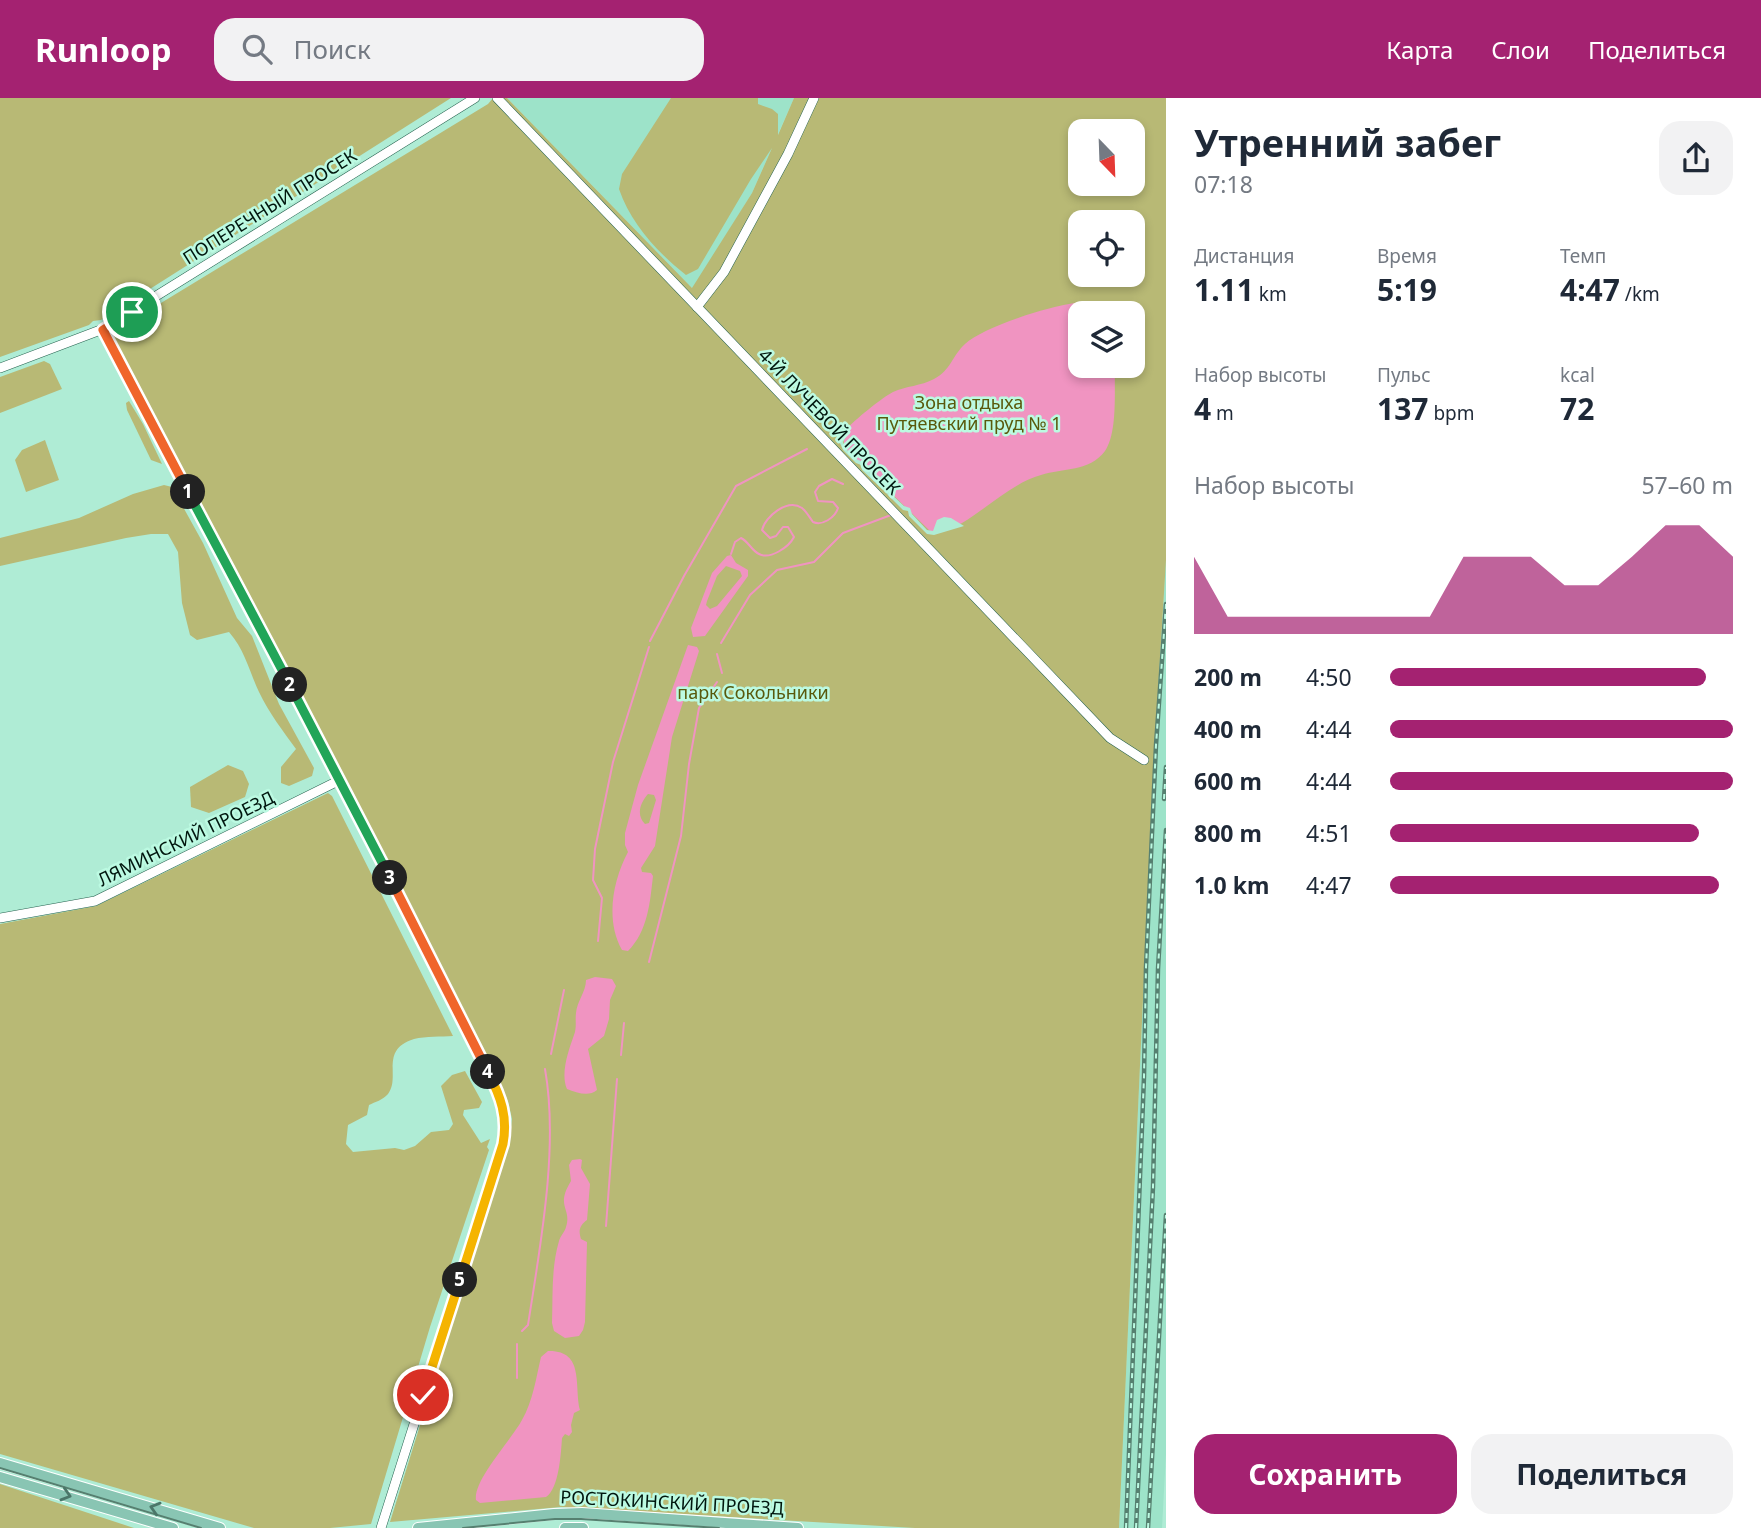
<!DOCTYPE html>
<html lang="ru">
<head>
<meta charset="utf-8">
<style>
	body { margin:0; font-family:"Noto Sans",sans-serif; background:#f2f2f3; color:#1f2937; height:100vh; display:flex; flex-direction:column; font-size:26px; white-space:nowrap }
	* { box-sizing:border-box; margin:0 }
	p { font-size:23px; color:#747a83 }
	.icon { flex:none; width:38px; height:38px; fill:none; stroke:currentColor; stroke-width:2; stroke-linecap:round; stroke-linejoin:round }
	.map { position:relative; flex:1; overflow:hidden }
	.details { display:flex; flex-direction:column; background:#fff; width:595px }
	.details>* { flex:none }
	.needle { width:46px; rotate:157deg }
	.tools { position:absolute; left:1068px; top:21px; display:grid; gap:14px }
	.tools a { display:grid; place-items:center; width:77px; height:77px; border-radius:14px; background:#fff; box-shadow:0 4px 10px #0003; font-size:35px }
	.pin { position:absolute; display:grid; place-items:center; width:60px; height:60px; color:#fff; margin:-30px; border:4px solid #fff; border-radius:50%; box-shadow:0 2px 7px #0007 }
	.km { position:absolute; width:35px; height:35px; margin:-18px; border-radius:50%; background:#222; color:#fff; font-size:19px; line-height:35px; text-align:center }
	.round { display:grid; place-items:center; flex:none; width:74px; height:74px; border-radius:21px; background:#f2f2f3 }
	.overview { display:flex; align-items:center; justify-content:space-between; height:119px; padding:0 28px }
	h1 { font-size:38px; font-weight:700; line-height:52px }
	.metrics { display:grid; grid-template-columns:repeat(3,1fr); gap:10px; height:119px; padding:7px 28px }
	.metrics div { display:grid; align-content:center }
	.metrics b { font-size:30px; font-weight:700 }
	.metrics small { font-size:19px; font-weight:400 }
	.metrics p { font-size:19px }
	.chart { height:196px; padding:14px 28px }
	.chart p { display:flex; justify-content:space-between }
	.chart svg { width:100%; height:126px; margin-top:7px; fill:#a42271; opacity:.7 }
	.cta { display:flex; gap:14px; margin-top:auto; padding:14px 28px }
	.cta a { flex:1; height:80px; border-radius:21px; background:#a42271; color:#fff; font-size:28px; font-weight:700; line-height:80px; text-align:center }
	.cta a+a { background:#f2f2f3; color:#1f2937 }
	ul { padding:0 28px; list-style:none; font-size:23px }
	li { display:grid; grid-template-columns:112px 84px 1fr; align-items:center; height:52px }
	li i { height:18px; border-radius:9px; background:#a42271 }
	header { display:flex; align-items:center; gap:42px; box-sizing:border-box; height:98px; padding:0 35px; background:#a42271; color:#fff }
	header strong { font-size:33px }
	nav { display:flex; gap:38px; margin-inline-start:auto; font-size:24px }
	.search { width:490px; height:63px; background:#f2f2f3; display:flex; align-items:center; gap:18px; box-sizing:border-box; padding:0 24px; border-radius:21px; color:#747a83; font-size:26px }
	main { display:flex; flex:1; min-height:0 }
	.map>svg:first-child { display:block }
	.built { fill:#9de3c9 }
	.green { fill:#b8b975; fill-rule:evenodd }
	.water { fill:#f094c1; fill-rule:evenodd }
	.pier { fill:#afecd5 }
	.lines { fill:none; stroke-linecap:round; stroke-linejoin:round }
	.stream { stroke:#f094c1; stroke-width:2 }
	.minor-casing { stroke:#26624f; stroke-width:10 }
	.major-casing { stroke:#fff; stroke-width:12 }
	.minor { stroke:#fff; stroke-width:9 }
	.major { stroke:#89c5b3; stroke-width:10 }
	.tram { stroke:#568070; stroke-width:2 }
	.rail-casing { stroke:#568070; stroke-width:4.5 }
	.rail { stroke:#bcfae2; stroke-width:2; stroke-dasharray:5; stroke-linecap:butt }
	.oneway { stroke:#4b7669 }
	.split-1-casing { stroke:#fff; stroke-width:14 }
	.split-2-casing { stroke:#fff; stroke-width:14 }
	.split-3-casing { stroke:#fff; stroke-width:14 }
	.split-4-casing { stroke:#fff; stroke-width:14 }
	.split-5-casing { stroke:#fff; stroke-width:14 }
	.split-6-casing { stroke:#fff; stroke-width:14 }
	.split-1 { stroke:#f0652b; stroke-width:9 }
	.split-2 { stroke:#22a559; stroke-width:9 }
	.split-3 { stroke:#22a559; stroke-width:9 }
	.split-4 { stroke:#f0652b; stroke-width:9 }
	.split-5 { stroke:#f5b400; stroke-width:9 }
	.split-6 { stroke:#f5b400; stroke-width:9 }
	.labels { text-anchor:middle; stroke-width:5; stroke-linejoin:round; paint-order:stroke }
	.street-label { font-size:18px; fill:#00160e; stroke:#bcfae2 }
	.park-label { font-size:18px; fill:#59590c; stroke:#bcfae2 }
</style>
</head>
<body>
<header>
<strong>Runloop</strong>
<div class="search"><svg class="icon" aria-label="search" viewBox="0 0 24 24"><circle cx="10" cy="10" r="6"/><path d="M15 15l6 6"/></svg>Поиск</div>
<nav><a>Карта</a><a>Слои</a><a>Поделиться</a></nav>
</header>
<main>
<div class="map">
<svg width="1166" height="1430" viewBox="0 0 1166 1430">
	<rect width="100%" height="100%" fill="#afecd5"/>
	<g class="built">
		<polygon points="507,0 794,0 752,95 693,191"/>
		<polygon points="1166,462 1166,1356 1162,1430 1119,1430 1154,659"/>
	</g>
	<g class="green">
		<polygon points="0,0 451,0 101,222 93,223 89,227 0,259"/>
		<path d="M493 0H507L692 190 752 95 772 50 751 81 698 171 686 177C658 155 631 126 619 91L622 76 671 0H758V6L772 11 778 16V37L794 0H1166V462L1154 659 1119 1430H915L561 1409 390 1424 510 1037 512 1021 508 1003 110 236 488 6ZM1080 33H1132V86H1080ZM1080 124H1132V177H1080ZM1080 215H1132V268H1080Z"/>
		<polygon points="44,263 50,266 62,291 0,315 0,279"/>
		<polygon points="129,303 143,326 162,366 151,362 127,312 126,305"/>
		<polygon points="45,342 59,382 26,394 15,362 22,352"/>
		<path d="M164 387 172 389 203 445 237 520 252 538 279 606 314 670 312 678 289 688 281 685V669L296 651C283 633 269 615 259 594 249 573 245 552 229 534L197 542 190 537 182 505 178 454 168 436H151L126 440 0 468V440L79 420 133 396Z"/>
		<polygon points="228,667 243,673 249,686 245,699 209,715 191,709 190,689"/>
		<path d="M328 695 332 698 453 938C441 939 426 938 414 941 379 952 401 979 388 996 383 1002 375 1004 369 1007L367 1017 348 1027 346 1046 353 1054 395 1050 404 1052 415 1048 431 1034 449 1032 453 1026 441 988 452 977 465 973 482 1004 479 1010 464 1012 463 1017 481 1045 490 1041 487 1049 489 1052 430 1229 371 1426 330 1430H254L0 1356V826L96 808Z"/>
		<polygon points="0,1386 134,1430 0,1430"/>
	</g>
	<g class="water">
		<path d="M1085 204 1104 211 1107 215H1080V268H1115C1114 291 1118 334 1105 353 1089 374 1063 370 1041 377 1014 384 986 411 962 425 953 430 941 431 931 434L845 350C843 345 844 336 847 331 853 323 883 299 893 294 906 288 921 288 934 281 951 272 952 258 965 246 984 228 1058 205 1085 204Z"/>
		<path d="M731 457 736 465 748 472V478L705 538 693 539 691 530 712 475 727 458ZM726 468 740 473 742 478 717 508 710 511 706 507 707 503 717 478Z"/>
		<path d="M688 547 697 549 699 553 672 639 655 748 641 770 642 774 651 775 653 778C650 804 648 833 628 853L622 852C605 822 613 782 628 754L625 747V735L638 687ZM648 696 654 697 656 702 649 725 645 726C636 717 640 705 648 696Z"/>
		<path d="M595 879 612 881 616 888 610 902 609 921 604 938 588 951 597 992C589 999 577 995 567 991 560 976 569 951 574 937 577 929 575 922 576 915 577 903 586 894 586 882Z"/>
		<path d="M580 1061 582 1062 581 1070 590 1086 587 1122C580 1127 578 1132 581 1141L587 1144 585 1224 583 1232 579 1238 565 1240 554 1233 552 1225C553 1198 551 1170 559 1143 560 1138 565 1134 566 1129 572 1110 555 1109 571 1083L569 1067 572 1062Z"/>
		<path d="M548 1253C585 1252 574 1288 580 1312L574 1315 571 1327 572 1334 569 1338 565 1336 562 1340C561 1355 559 1391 546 1399L480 1405 476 1402C473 1382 512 1341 522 1322 533 1303 536 1280 541 1259Z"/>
	</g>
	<polygon class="pier" points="843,331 847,337 843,344 845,350 858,362 864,364 866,370 881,386 887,388 889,394 904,408 910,410 912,416 927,432 933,433 937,422 944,419 951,420 964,428 934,437 927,436 909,418 908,413 903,412 886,395 885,390 880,389 862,372 861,367 856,365 843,352 839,343 843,337"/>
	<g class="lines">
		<g class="stream">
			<path d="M731 456 735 444 741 440C749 444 751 452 759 456 770 462 789 449 794 439L788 429H783L776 438 770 440 762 432C765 419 787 400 802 410 806 413 810 420 813 424 822 428 835 420 838 410L833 404 818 403 815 394 819 388 832 381 843 386"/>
			<polyline points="650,543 684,478 736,388 807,351"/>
			<polyline points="721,545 750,497 777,472 814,464 843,435 891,417"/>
			<polyline points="717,556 722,575"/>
			<polyline points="598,843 602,800 593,782 595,751 613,664 649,549"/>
			<polyline points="649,864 681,738 689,666 699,610 717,584"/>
			<polyline points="551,956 564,892"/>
			<polyline points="621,957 624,925"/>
			<polyline points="606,1128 617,981"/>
			<path d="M522 1233 528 1227C540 1149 559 1049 545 971"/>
			<polyline points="517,1246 517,1280"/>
		</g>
		<defs>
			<g id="minor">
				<polyline points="497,0 1110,640 1144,662"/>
				<polyline points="697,209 724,174 788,56 814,0"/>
				<path d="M103 231 340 682 497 992C505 1011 507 1026 503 1046L381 1430"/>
				<polyline points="0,270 103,231 475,0"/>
				<polyline points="0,820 95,803 340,682"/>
			</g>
			<g id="major">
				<polyline points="0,1365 220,1430"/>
				<polyline points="0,1379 173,1430"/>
				<polyline points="418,1430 554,1416 582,1415 798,1430"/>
				<polyline points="565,1430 583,1430"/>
			</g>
		</defs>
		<use href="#minor" class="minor-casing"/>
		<use href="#major" class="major-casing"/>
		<use href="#minor" class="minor"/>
		<use href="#major" class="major"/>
		<g class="tram">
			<polyline points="0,1370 201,1430"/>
			<polyline points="463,1430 555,1421 581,1421 719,1430"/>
		</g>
		<defs>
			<g id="rail">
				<polyline points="1164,701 1166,669"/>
				<polyline points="1126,1430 1144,979 1146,869 1156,647 1166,506"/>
				<polyline points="1136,1430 1153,1089 1158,871 1166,732"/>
				<polyline points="1148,1430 1166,1117"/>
			</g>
		</defs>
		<use href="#rail" class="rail-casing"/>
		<use href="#rail" class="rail"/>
	</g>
	<defs><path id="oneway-chevron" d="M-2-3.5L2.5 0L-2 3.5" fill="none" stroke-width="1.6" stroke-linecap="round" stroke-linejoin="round" transform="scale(1.75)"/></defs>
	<g class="oneway">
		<use href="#oneway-chevron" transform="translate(66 1397) rotate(17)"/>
		<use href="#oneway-chevron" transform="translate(155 1410) rotate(-163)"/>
	</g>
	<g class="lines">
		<defs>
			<polyline id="split-1" points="132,214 103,232 188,394"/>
			<polyline id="split-2" points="188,394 290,587"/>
			<polyline id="split-3" points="290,587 390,780"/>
			<polyline id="split-4" points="390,780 488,974"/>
			<path id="split-5" d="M460 1182 503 1046C508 1019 501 999 488 974"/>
			<polyline id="split-6" points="423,1297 460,1182"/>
		</defs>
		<use href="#split-1" class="split-1-casing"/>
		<use href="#split-2" class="split-2-casing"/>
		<use href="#split-3" class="split-3-casing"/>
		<use href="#split-4" class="split-4-casing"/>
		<use href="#split-5" class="split-5-casing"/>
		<use href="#split-6" class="split-6-casing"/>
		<use href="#split-1" class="split-1"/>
		<use href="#split-2" class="split-2"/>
		<use href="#split-3" class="split-3"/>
		<use href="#split-4" class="split-4"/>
		<use href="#split-5" class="split-5"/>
		<use href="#split-6" class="split-6"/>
	</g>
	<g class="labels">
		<g class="street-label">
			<text transform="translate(270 109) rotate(-32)" y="6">ПОПЕРЕЧНЫЙ ПРОСЕК</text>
			<text transform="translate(829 324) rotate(46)" y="6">4-Й ЛУЧЕВОЙ ПРОСЕК</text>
			<text transform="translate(186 741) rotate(-26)" y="6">ЛЯМИНСКИЙ ПРОЕЗД</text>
			<text transform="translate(672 1405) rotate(3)" y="6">РОСТОКИНСКИЙ ПРОЕЗД</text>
		</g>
		<g class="park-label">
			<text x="969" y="311">Зона отдыха<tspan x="969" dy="21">Путяевский пруд № 1</tspan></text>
			<text x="753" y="601">парк Сокольники</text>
		</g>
	</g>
</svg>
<div class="tools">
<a><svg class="needle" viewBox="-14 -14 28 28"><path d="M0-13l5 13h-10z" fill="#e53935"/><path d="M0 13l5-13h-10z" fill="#747a83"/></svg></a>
<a><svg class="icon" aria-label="locate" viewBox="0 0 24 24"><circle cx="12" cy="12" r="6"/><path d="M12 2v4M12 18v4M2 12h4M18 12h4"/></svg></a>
<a><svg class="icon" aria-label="layers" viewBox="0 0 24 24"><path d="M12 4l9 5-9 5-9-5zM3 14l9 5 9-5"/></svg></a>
</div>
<div class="pin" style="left:132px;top:214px;background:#1e9e55"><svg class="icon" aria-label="arrive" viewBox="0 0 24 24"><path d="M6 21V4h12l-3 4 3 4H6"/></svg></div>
<div class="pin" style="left:423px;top:1297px;background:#d93025"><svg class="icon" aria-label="check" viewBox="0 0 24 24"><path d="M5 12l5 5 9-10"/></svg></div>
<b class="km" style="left:188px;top:394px">1</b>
<b class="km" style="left:290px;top:587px">2</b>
<b class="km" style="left:390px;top:780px">3</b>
<b class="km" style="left:488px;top:974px">4</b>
<b class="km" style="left:460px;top:1182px">5</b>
</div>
<section class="details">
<div class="overview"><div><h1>Утренний забег</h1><p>07:18</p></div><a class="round"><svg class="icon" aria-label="share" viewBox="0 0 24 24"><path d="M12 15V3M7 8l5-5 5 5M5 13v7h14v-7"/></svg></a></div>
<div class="metrics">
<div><p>Дистанция</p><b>1.11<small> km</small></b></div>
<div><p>Время</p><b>5:19</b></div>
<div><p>Темп</p><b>4:47<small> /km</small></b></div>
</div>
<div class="metrics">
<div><p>Набор высоты</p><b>4<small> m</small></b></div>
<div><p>Пульс</p><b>137<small> bpm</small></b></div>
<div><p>kcal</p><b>72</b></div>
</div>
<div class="chart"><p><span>Набор высоты</span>57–60 m</p>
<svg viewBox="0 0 160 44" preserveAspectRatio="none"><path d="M0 44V17L10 38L20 38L30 38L40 38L50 38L60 38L70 38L80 17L90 17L100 17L110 27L120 27L130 17L140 6L150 6L160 17V44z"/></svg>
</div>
<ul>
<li><b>200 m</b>4:50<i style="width:92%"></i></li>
<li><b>400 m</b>4:44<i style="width:100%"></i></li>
<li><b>600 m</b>4:44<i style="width:100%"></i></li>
<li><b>800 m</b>4:51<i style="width:90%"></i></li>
<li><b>1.0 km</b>4:47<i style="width:96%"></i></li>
</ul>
<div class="cta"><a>Сохранить</a><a>Поделиться</a></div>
</section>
</main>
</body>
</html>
